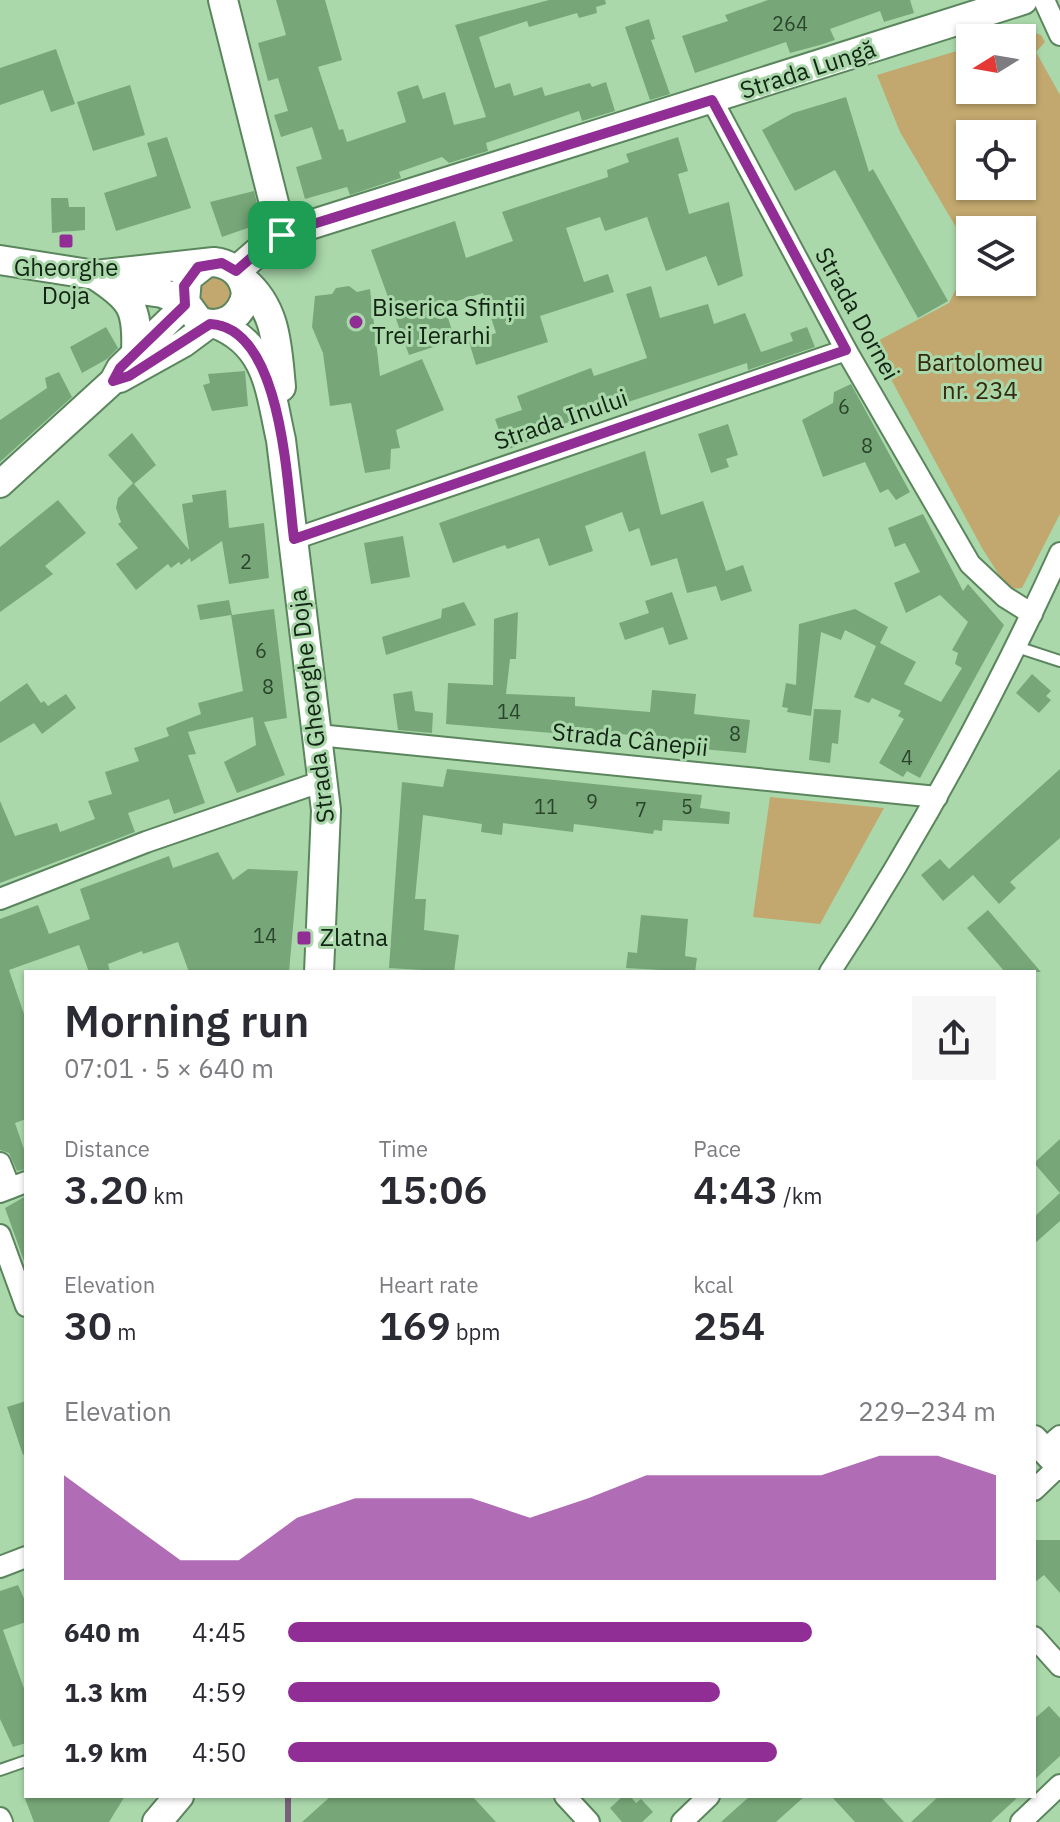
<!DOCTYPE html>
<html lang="en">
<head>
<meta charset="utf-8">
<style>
	body { margin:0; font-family:"IBM Plex Sans",sans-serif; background:#f7f7f7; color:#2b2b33; height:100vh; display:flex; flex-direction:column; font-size:30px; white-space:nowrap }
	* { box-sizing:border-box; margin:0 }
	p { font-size:26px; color:#7c7c81 }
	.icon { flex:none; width:44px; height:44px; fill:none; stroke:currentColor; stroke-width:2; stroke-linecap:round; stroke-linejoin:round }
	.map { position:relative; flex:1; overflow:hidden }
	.details { position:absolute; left:24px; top:970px; width:1012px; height:828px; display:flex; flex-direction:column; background:#fff; border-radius:0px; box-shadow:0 2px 6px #0004 }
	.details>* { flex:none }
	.needle { width:52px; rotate:259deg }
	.fabs { position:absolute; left:956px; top:24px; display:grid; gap:16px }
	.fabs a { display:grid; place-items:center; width:80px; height:80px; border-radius:0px; background:#fff; box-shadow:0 2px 6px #0004; font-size:40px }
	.pin { position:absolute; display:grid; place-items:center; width:68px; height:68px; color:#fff; margin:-34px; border-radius:16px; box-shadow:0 4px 12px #0006 }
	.round { display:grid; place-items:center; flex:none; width:84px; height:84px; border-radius:0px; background:#f7f7f7 }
	.overview { display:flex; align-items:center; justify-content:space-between; height:136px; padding:0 40px }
	h1 { font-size:44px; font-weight:600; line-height:60px }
	.stats { display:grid; grid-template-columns:repeat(3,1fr); gap:12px; height:136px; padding:8px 40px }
	.stats div { display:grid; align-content:center }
	.stats b { font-size:40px; font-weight:600 }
	.stats small { font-size:22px; font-weight:400 }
	.stats p { font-size:22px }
	.chart { height:224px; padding:16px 40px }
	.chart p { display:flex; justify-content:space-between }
	.chart svg { width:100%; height:144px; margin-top:8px; fill:#902e95; opacity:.7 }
	ul { padding:0 40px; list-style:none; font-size:26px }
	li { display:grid; grid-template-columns:128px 96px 1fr; align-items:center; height:60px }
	li i { height:20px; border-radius:10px; background:#902e95 }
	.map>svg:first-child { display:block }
	.green { fill:#c2a76e; fill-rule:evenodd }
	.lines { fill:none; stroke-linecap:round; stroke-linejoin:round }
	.stream { stroke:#79607a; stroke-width:6 }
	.building { fill:#77a779 }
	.service-casing { stroke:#5b865d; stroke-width:14 }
	.minor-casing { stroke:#5b865d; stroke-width:24 }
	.tertiary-casing { stroke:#5b865d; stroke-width:30 }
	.secondary-casing { stroke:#5b865d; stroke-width:32 }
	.service { stroke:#fff; stroke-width:10 }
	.minor { stroke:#fff; stroke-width:20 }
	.tertiary { stroke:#fff; stroke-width:26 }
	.secondary { stroke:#fff; stroke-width:28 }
	.route-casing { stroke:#fff; stroke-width:16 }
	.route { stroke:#902e95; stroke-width:10 }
	.poi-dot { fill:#902e95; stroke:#aad8ab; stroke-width:3 }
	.labels { text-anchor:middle; stroke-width:6; stroke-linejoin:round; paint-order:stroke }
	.number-label { font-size:20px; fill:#2b452c }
	.street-label { font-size:24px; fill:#122413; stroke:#aad8ab }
	.poi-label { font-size:24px; fill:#122413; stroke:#aad8ab; text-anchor:start }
	.park-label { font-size:24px; fill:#35290e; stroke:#aad8ab }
</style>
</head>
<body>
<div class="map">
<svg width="1060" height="1822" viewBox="0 0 1060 1822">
	<rect width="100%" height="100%" fill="#aad8ab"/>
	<g class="green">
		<path d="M1025 30 1041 35 1045 42 1036 52 1060 95V514L1022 588 1008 589 982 548 872 344 949 303 970 261V282H1022V230H970V251L900 132 877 75 970 47V90H1022V38H1000ZM970 134H1022V186H970Z"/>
		<circle cx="215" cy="293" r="17"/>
		<polygon points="770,797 884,808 820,924 753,917"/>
	</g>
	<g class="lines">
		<polyline class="stream" points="288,1822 288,1796"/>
	</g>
	<g class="building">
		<polygon points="276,0 325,0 342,60 318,67 339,130 343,129 347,142 406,122 397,92 418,85 423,99 445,92 454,125 486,117 455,25 549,0 605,0 606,4 596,7 597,13 579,18 577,13 529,27 527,21 479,37 495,88 510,83 514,96 542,87 545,96 590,83 592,87 606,82 615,111 582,121 579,111 486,143 488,151 449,163 442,157 399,172 401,178 350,195 347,187 305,199 296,167 322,159 312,127 281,137 274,115 288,111 278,78 268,81 258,43 286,35"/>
		<polygon points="768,0 910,0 914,13 884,22 880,11 830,29 835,40 820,45 790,53 786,42 695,73 682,36 728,21 725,15"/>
		<polygon points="649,19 655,39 651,40 670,94 650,100 625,27"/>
		<polygon points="56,49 75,104 51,112 43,90 0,105 0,68"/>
		<polygon points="130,85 145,135 93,151 77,102"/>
		<polygon points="846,97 869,172 873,169 948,301 918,318 835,170 795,191 762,130 793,113"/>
		<polygon points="167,137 191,208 116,231 104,193 157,176 147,143"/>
		<polygon points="678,137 688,171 678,174 689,214 729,202 743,276 718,286 706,256 666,271 647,217 605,231 600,217 566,228 584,282 608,274 614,292 540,316 548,342 476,365 469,342 496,333 483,293 444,305 455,340 409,355 371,250 455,221 466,258 513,241 502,212 608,177 607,170 629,162 626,154"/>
		<polygon points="254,191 262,223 222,237 210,202"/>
		<polygon points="51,198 68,198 69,207 85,207 85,230 52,233"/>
		<polygon points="349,286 357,292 370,289 380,376 422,359 444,410 396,430 400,448 391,449 390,469 365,473 351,403 330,406 323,353 312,327 315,296 332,294 336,288"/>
		<polygon points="651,286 660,318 708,304 714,324 745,313 761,352 793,341 790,333 807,327 815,347 748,370 747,363 619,405 558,426 547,431 549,434 506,450 495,419 522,410 517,396 591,368 594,376 647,358 626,294"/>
		<polygon points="106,327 118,348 107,359 82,373 70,347"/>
		<polygon points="245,371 248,406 212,411 203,385 210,383 208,374"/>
		<polygon points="59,372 72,397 0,462 0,420 47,388 45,378"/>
		<polygon points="851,384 910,492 896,500 888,489 880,493 865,462 823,477 802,420 833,403 834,392"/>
		<polygon points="728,424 738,455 726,459 729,467 711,473 698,434"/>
		<polygon points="132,433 156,465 134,484 189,550 182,504 193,502 192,495 226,490 229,528 264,523 269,578 229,584 222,541 191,562 190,558 181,565 179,562 171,568 168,564 136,590 116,564 138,548 118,524 121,522 116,508 118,498 133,483 108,455"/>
		<polygon points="645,451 661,515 703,501 726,571 743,565 752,591 721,601 716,586 687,593 677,558 651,566 639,528 629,532 622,512 585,526 593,551 549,566 539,538 507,549 505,545 453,563 439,523"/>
		<polygon points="58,500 86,533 45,566 53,574 0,612 0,547"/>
		<polygon points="923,514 963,591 968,584 1004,625 920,778 907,771 903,777 879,763 904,719 898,716 901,711 872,698 869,703 854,697 876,646 845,630 841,640 821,632 811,716 787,712 788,708 782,707 786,683 796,685 799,624 855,609 888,627 880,643 916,662 904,684 941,702 962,668 955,664 958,653 952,650 968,622 940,595 906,613 894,583 920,572 905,543 895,547 888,528"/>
		<polygon points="403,536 410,577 371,584 364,543"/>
		<polygon points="672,592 688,639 669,645 663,627 625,640 619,623 649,613 645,601"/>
		<polygon points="229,600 232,615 274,609 287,718 264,722 285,775 237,793 224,762 256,745 253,717 188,732 196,754 188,755 205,803 174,814 169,799 128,813 135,832 0,883 0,801 15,836 57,823 60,832 95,819 88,801 112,794 105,772 139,761 134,748 169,736 166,728 201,714 198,703 243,691 231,615 200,620 197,605"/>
		<polygon points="464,602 476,625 386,655 382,637 441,618 442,609"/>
		<polygon points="518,612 516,659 510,659 506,694 575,697 575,706 650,712 652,690 696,694 694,714 750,720 746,753 647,744 648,737 612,733 611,738 446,724 448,683 493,685 494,619"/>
		<polygon points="1032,674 1051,691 1046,696 1051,700 1039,713 1016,693"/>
		<polygon points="27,683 41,703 44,701 48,706 66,694 76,708 42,734 34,723 0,743 0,702"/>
		<polygon points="412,691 415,711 433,713 432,733 398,730 393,694"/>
		<polygon points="814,709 841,710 838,744 832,743 830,763 809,760"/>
		<polygon points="447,769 702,795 700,808 730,812 729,824 663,820 662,831 654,830 653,834 574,824 573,832 503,823 502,835 481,832 482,824 423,815 415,899 426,899 424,930 459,935 454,972 389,968 402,782 443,787"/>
		<polygon points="1060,769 1060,838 1010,882 1016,888 999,904 973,875 943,901 921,875 940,859 949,869"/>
		<polygon points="218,852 233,880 248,869 298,871 289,972 189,972 178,942 143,954 142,951 108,964 110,972 89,972 79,945 9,970 26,1020 26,1119 15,1123 26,1155 26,1169 17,1171 9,1153 0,1150 0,919 38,905 49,934 90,919 80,889 169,856 173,868"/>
		<polygon points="988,910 1041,972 1005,972 967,928"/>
		<polygon points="641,915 688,919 685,956 697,958 695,972 626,968 628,952 637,953"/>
		<polygon points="1060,1139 1060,1221 1034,1244 1034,1217 1060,1193 1034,1163"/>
		<polygon points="26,1196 26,1261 24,1261 5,1208"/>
		<polygon points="26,1401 26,1454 23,1455 7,1407"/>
		<polygon points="1034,1540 1060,1540 1060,1593 1044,1575 1034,1583"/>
		<polygon points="18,1585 26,1603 26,1622 3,1630 26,1694 26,1743 13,1747 0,1719 0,1591"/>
		<polygon points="1049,1706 1060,1718 1060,1756 1034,1780 1034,1719"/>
		<polygon points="24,1796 125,1796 109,1822 34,1822"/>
		<polygon points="331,1796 472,1796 496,1822 302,1822"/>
		<polygon points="623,1796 630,1796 636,1803 641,1799 653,1812 642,1822 622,1822 610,1808"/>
		<polygon points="750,1796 805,1796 776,1822 721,1822"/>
		<polygon points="831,1796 880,1796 904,1822 855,1822"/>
		<polygon points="939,1796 1019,1796 991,1822 911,1822"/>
	</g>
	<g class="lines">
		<defs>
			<g id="service">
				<polyline points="1017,647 1060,661"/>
				<polyline points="0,1770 26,1761"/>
			</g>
			<g id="minor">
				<polyline points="1044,0 1060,35"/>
				<polyline points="712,100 846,350 970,564 1005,597 1032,614"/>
				<polyline points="294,539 846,350"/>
				<polyline points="318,735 937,797"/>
				<polyline points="0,899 146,842 323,781"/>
				<path d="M830 972C918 838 994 698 1060 553"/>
				<polyline points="0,1163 10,1188"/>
				<polyline points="0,1192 26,1182"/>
				<polyline points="0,1235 26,1306"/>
				<polyline points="1044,1450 1060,1436"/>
				<polyline points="1034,1490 1059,1466"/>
				<polyline points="0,1567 26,1557"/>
				<polyline points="1034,1637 1060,1666"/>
				<polyline points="565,1796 589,1822"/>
				<polyline points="0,1818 2,1822"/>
				<polyline points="682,1822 709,1796"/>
				<polyline points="1021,1822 1060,1785"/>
			</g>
			<g id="tertiary">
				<polyline points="120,379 183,344 210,324"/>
				<polyline points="0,484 113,381 120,368 185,305"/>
				<polyline points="1034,1439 1060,1467"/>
			</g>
			<g id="secondary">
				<polyline points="223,0 282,235"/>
				<path d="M0 260 95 275 214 262C232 264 244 275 246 294 242 317 222 330 199 321L185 302 187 278 206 263"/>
				<polyline points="236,271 274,238 297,229 1023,0"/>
				<path d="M95 275C132 299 138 308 136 352"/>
				<path d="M242 279C277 307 277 346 281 387"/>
				<polyline points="112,286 162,293 185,302"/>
				<path d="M216 324C269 345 270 392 281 440L326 810 319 972"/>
				<polyline points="157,1822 179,1796"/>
			</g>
		</defs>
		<use href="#service" class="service-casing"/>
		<use href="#minor" class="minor-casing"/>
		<use href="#tertiary" class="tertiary-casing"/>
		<use href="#secondary" class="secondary-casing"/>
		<use href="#service" class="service"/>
		<use href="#minor" class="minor"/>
		<use href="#tertiary" class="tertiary"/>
		<use href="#secondary" class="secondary"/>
	</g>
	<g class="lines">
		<defs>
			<path id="route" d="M712 100 846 350 294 539C287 486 283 327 210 324L129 376 113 381 120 368 185 305 184 286 198 267 222 263 236 271 274 238 297 229Z"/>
		</defs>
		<use href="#route" class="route-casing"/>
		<use href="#route" class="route"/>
	</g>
	<g class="poi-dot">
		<rect x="58" y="233" width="16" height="16" rx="4"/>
		<circle cx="356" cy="322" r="8"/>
		<rect x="296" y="930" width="16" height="16" rx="4"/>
	</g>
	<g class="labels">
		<g class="number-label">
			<text x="790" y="31">264</text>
			<text x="844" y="414">6</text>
			<text x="867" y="453">8</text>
			<text x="246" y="569">2</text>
			<text x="261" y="658">6</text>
			<text x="268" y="694">8</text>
			<text x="509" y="719">14</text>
			<text x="735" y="741">8</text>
			<text x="907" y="765">4</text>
			<text x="592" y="809">9</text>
			<text x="546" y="814">11</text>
			<text x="687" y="814">5</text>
			<text x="641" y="817">7</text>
			<text x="265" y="943">14</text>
		</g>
		<g class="street-label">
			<text transform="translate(808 70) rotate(-18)" y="8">Strada Lungă</text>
			<text transform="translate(857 314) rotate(61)" y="8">Strada Dornei</text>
			<text transform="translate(561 420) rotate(-19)" y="8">Strada Inului</text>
			<text transform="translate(312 706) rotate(-97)" y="8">Strada Gheorghe Doja</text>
			<text transform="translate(630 740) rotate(6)" y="8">Strada Cânepii</text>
		</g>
		<g class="poi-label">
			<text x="66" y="276" text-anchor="middle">Gheorghe<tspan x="66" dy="28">Doja</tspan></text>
			<text x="372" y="316">Biserica Sfinții<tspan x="372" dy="28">Trei Ierarhi</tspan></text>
			<text x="320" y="946">Zlatna</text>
		</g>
		<g class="park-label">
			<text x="980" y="371">Bartolomeu<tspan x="980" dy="28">nr. 234</tspan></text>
		</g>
	</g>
</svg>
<div class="fabs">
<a><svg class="needle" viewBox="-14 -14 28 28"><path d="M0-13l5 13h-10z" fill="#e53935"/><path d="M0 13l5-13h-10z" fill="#7c7c81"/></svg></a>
<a><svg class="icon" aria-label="locate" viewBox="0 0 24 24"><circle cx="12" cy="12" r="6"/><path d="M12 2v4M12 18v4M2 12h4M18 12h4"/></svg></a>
<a><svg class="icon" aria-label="layers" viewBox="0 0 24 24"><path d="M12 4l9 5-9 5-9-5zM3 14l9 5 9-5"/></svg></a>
</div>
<div class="pin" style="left:282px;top:235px;background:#1e9e55"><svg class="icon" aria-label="arrive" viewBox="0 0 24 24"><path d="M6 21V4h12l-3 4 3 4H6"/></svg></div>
<section class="details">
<div class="overview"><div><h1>Morning run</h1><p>07:01 · 5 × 640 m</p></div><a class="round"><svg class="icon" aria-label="share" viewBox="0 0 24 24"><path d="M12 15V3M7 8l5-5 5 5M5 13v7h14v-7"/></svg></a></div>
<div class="stats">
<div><p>Distance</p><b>3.20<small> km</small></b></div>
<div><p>Time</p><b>15:06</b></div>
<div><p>Pace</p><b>4:43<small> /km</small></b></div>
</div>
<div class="stats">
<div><p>Elevation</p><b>30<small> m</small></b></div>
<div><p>Heart rate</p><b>169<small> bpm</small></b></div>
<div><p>kcal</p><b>254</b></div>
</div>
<div class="chart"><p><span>Elevation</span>229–234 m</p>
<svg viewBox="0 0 160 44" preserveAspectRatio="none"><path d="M0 44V12L10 25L20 38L30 38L40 25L50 19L60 19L70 19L80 25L90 19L100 12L110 12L120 12L130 12L140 6L150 6L160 12V44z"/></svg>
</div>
<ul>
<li><b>640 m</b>4:45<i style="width:74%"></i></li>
<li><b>1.3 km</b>4:59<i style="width:61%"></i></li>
<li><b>1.9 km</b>4:50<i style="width:69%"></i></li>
</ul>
</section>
</div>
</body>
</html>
